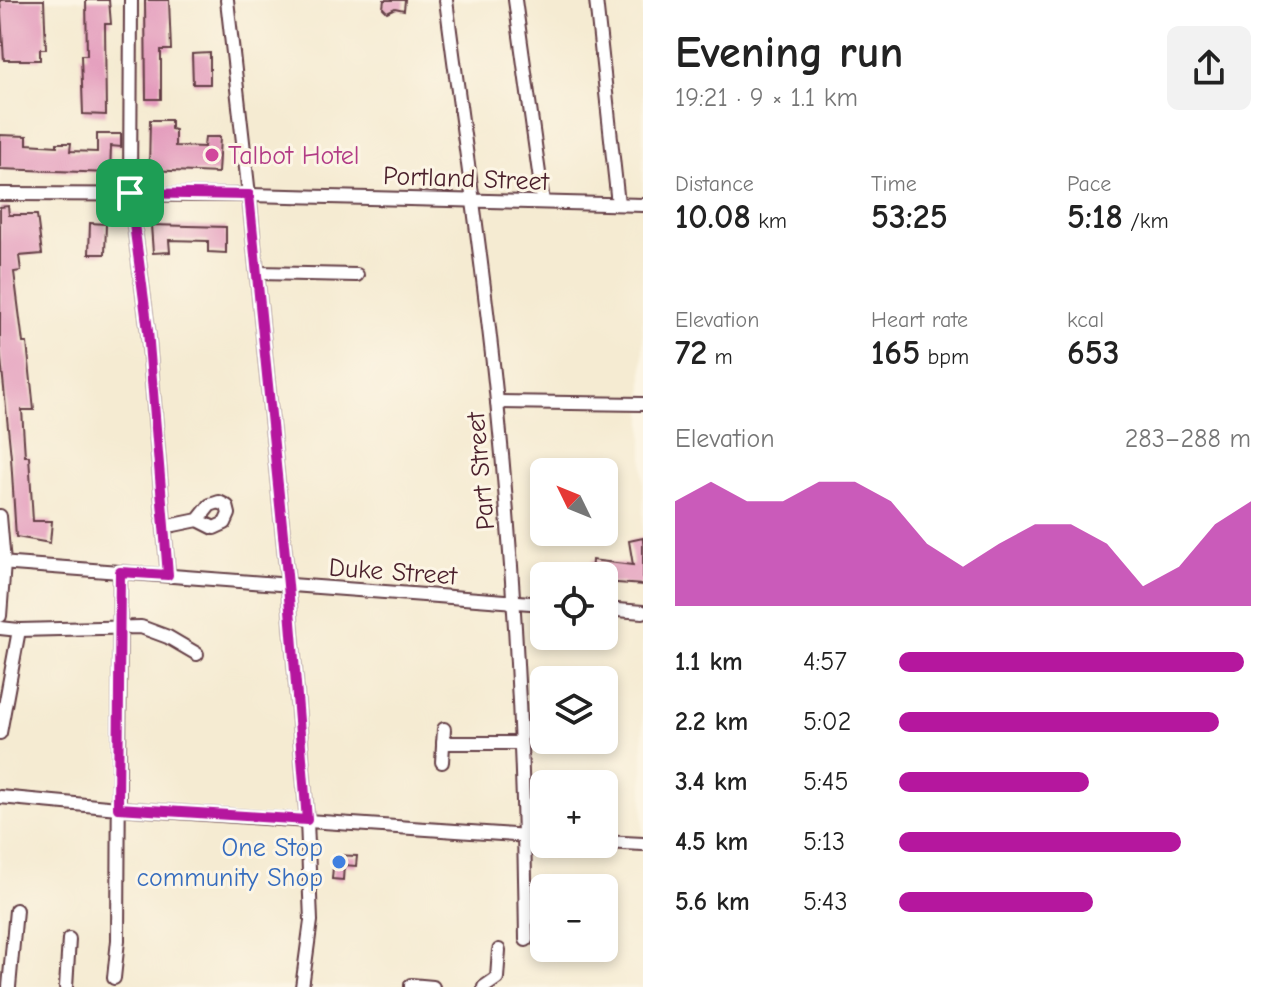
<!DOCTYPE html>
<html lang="en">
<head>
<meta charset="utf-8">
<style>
	body { margin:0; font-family:"Comic Neue",sans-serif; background:#f2f2f2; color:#222; height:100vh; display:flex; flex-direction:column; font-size:30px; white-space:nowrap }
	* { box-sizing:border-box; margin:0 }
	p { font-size:26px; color:#767676 }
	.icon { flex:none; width:44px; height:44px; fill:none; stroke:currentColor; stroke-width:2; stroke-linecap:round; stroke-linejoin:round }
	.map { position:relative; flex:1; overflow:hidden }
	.panel { display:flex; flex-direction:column; background:#fff; width:640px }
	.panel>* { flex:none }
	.needle { width:52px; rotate:313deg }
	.tools { position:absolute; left:530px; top:458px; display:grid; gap:16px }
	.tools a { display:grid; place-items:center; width:88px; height:88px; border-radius:12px; background:#fff; box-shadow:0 4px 12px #0003; font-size:40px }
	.pin { position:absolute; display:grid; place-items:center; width:68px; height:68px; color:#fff; margin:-34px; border-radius:16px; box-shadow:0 4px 12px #0006 }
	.round { display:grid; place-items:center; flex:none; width:84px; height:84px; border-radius:12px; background:#f2f2f2 }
	.summary { display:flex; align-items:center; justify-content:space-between; height:136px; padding:0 32px }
	h1 { font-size:44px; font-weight:700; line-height:60px }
	.metrics { display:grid; grid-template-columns:repeat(3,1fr); gap:12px; height:136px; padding:8px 32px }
	.metrics div { display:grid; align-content:center }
	.metrics b { font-size:34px; font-weight:700 }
	.metrics small { font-size:22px; font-weight:400 }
	.metrics p { font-size:22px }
	.chart { height:224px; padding:16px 32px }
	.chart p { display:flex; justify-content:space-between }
	.chart svg { width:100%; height:144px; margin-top:8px; fill:#b5179e; opacity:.7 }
	ul { padding:0 32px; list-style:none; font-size:26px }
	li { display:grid; grid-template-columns:128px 96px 1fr; align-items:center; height:60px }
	li i { height:20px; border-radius:10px; background:#b5179e }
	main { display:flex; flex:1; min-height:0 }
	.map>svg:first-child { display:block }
	.building { fill:#e39abc }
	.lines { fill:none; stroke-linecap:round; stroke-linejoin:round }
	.minor-casing { stroke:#643e44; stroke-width:16 }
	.minor { stroke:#fff; stroke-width:12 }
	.route-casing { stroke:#fff; stroke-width:16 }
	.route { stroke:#b5179e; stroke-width:10 }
	.hotel-dot { fill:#d1479c; stroke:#fcf5e5; stroke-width:3 }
	.shop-dot { fill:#3f7fe0; stroke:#fcf5e5; stroke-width:3 }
	.labels { text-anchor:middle; stroke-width:6; stroke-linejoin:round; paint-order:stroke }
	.hotel-label { font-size:26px; fill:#b23c85; stroke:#fcf5e5; text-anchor:start }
	.street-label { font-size:26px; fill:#4a1f2b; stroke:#fcf5e5 }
	.shop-label { font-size:26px; fill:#366cbe; stroke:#fcf5e5; text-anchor:end }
</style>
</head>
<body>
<main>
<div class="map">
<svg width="643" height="987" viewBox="0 0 643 987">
	<rect width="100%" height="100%" fill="#fcf5e5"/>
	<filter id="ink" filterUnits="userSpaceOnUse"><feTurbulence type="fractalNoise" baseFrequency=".0125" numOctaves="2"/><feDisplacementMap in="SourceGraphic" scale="16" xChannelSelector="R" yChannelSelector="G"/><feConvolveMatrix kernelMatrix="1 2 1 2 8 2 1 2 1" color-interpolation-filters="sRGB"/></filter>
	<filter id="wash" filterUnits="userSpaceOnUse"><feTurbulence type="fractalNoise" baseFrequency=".006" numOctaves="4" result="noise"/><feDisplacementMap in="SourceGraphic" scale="32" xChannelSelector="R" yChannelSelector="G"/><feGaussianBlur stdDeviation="1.8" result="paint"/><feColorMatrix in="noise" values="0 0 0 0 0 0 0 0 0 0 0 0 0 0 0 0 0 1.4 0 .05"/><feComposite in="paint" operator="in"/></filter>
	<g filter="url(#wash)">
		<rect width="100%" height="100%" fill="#f5ebd2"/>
		<g id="blocks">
			<g class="building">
				<polygon points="0,0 44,0 46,49 40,49 40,60 4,60"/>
				<polygon points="86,0 109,0 111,24 105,24 106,115 83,114 81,55 87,55"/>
				<polygon points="145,0 169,0 171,50 161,50 161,99 146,99"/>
				<polygon points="384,0 405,0 404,10 395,8 387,12 383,8"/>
				<polygon points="210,53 210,84 193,84 192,54"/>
				<polygon points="150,120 171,120 171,129 175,130 175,146 204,147 205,137 220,137 218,173 149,170"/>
				<polygon points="97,134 121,134 121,147 111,146 110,173 0,169 0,135 27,136 27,144 57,146 57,143 71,143 70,151 97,152"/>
				<polygon points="8,206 9,215 37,215 42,254 19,256 21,271 14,272 23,343 27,343 34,410 22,410 25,456 29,456 33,521 52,521 50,543 16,537 11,457 0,349 0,207"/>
				<polygon points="90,223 106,224 105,254 89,254"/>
				<polygon points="151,225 226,227 226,253 208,252 208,241 169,240 170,252 153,253"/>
				<polygon points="643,538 643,585 604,582 604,576 591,576 592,560 633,565 629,541"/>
				<polygon points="334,855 357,856 356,866 344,865 343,880 332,879"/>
			</g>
		</g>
	</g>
	<g filter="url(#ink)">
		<use href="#blocks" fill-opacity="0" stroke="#643e44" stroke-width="2"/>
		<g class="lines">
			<defs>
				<g id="minor">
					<polyline points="131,0 130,193 148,331 168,575"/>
					<polyline points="227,0 249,195 288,585 307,820 311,921 302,987"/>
					<path d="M446 0C463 134 484 268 497 402 515 581 524 761 526 940"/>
					<polyline points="515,0 543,202"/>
					<polyline points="596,0 618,204"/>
					<polyline points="0,194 249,195 643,205"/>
					<polyline points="257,273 357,275"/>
					<polyline points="497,402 643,404"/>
					<polyline points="0,516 4,563 0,616"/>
					<polyline points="164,527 198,520 210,505 219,502 227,506 229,514 225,523 214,528 198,520"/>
					<polyline points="0,563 544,604"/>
					<polyline points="604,609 643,612"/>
					<polyline points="0,628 19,630 141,627 168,637 197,654"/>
					<polyline points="0,733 19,630"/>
					<polyline points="443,743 520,743"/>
					<polyline points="442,762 444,729"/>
					<polyline points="0,797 118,808 544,837"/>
					<polyline points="604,842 643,844"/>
					<polyline points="114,978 118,940 120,572"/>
					<polyline points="9,987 16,910"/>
					<polyline points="66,987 69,939"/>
					<polyline points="411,987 411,985 433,987"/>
					<polyline points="484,987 497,978 499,950"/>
				</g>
			</defs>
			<use href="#minor" class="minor-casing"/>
			<use href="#minor" class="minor"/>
		</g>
	</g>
	<g class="lines" filter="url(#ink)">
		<defs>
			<polygon id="route" points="130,193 249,195 288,585 307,820 118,808 120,572 168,575 148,331"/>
		</defs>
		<use href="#route" class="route-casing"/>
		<use href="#route" class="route"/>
	</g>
	<circle class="hotel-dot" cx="212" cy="155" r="8"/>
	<circle class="shop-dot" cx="339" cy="862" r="8"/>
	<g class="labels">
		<g class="hotel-label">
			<text x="228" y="164">Talbot Hotel</text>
		</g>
		<g class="street-label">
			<text transform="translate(466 178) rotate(2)" y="9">Portland Street</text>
			<text transform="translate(480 471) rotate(-95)" y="9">Part Street</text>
			<text transform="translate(393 571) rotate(4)" y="9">Duke Street</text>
		</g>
		<g class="shop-label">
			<text x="323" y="856">One Stop<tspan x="323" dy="30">community Shop</tspan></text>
		</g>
	</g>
</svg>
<div class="tools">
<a><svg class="needle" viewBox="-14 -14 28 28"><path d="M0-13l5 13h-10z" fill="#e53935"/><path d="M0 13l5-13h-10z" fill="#767676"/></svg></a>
<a><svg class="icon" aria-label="locate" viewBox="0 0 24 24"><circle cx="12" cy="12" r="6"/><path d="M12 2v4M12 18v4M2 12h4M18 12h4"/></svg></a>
<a><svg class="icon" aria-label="layers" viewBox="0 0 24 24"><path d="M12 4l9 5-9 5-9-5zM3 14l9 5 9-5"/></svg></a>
<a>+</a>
<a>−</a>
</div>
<div class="pin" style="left:130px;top:193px;background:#1e9e55"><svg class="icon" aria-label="arrive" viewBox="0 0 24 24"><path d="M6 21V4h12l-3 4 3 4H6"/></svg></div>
</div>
<section class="panel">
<div class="summary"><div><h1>Evening run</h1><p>19:21 · 9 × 1.1 km</p></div><a class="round"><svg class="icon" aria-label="share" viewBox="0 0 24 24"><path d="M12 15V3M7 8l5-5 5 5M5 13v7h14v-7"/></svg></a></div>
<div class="metrics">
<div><p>Distance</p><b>10.08<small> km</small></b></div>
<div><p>Time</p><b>53:25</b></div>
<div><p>Pace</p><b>5:18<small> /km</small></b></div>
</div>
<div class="metrics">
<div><p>Elevation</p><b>72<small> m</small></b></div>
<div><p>Heart rate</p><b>165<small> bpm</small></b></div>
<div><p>kcal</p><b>653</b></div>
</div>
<div class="chart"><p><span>Elevation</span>283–288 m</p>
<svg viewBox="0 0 160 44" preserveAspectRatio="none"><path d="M0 44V12L10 6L20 12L30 12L40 6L50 6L60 12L70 25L80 32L90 25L100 19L110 19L120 25L130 38L140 32L150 19L160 12V44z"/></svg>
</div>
<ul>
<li><b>1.1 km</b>4:57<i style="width:98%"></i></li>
<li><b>2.2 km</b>5:02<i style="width:91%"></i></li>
<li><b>3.4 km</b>5:45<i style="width:54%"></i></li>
<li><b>4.5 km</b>5:13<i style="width:80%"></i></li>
<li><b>5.6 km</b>5:43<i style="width:55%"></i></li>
</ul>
</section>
</main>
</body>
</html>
